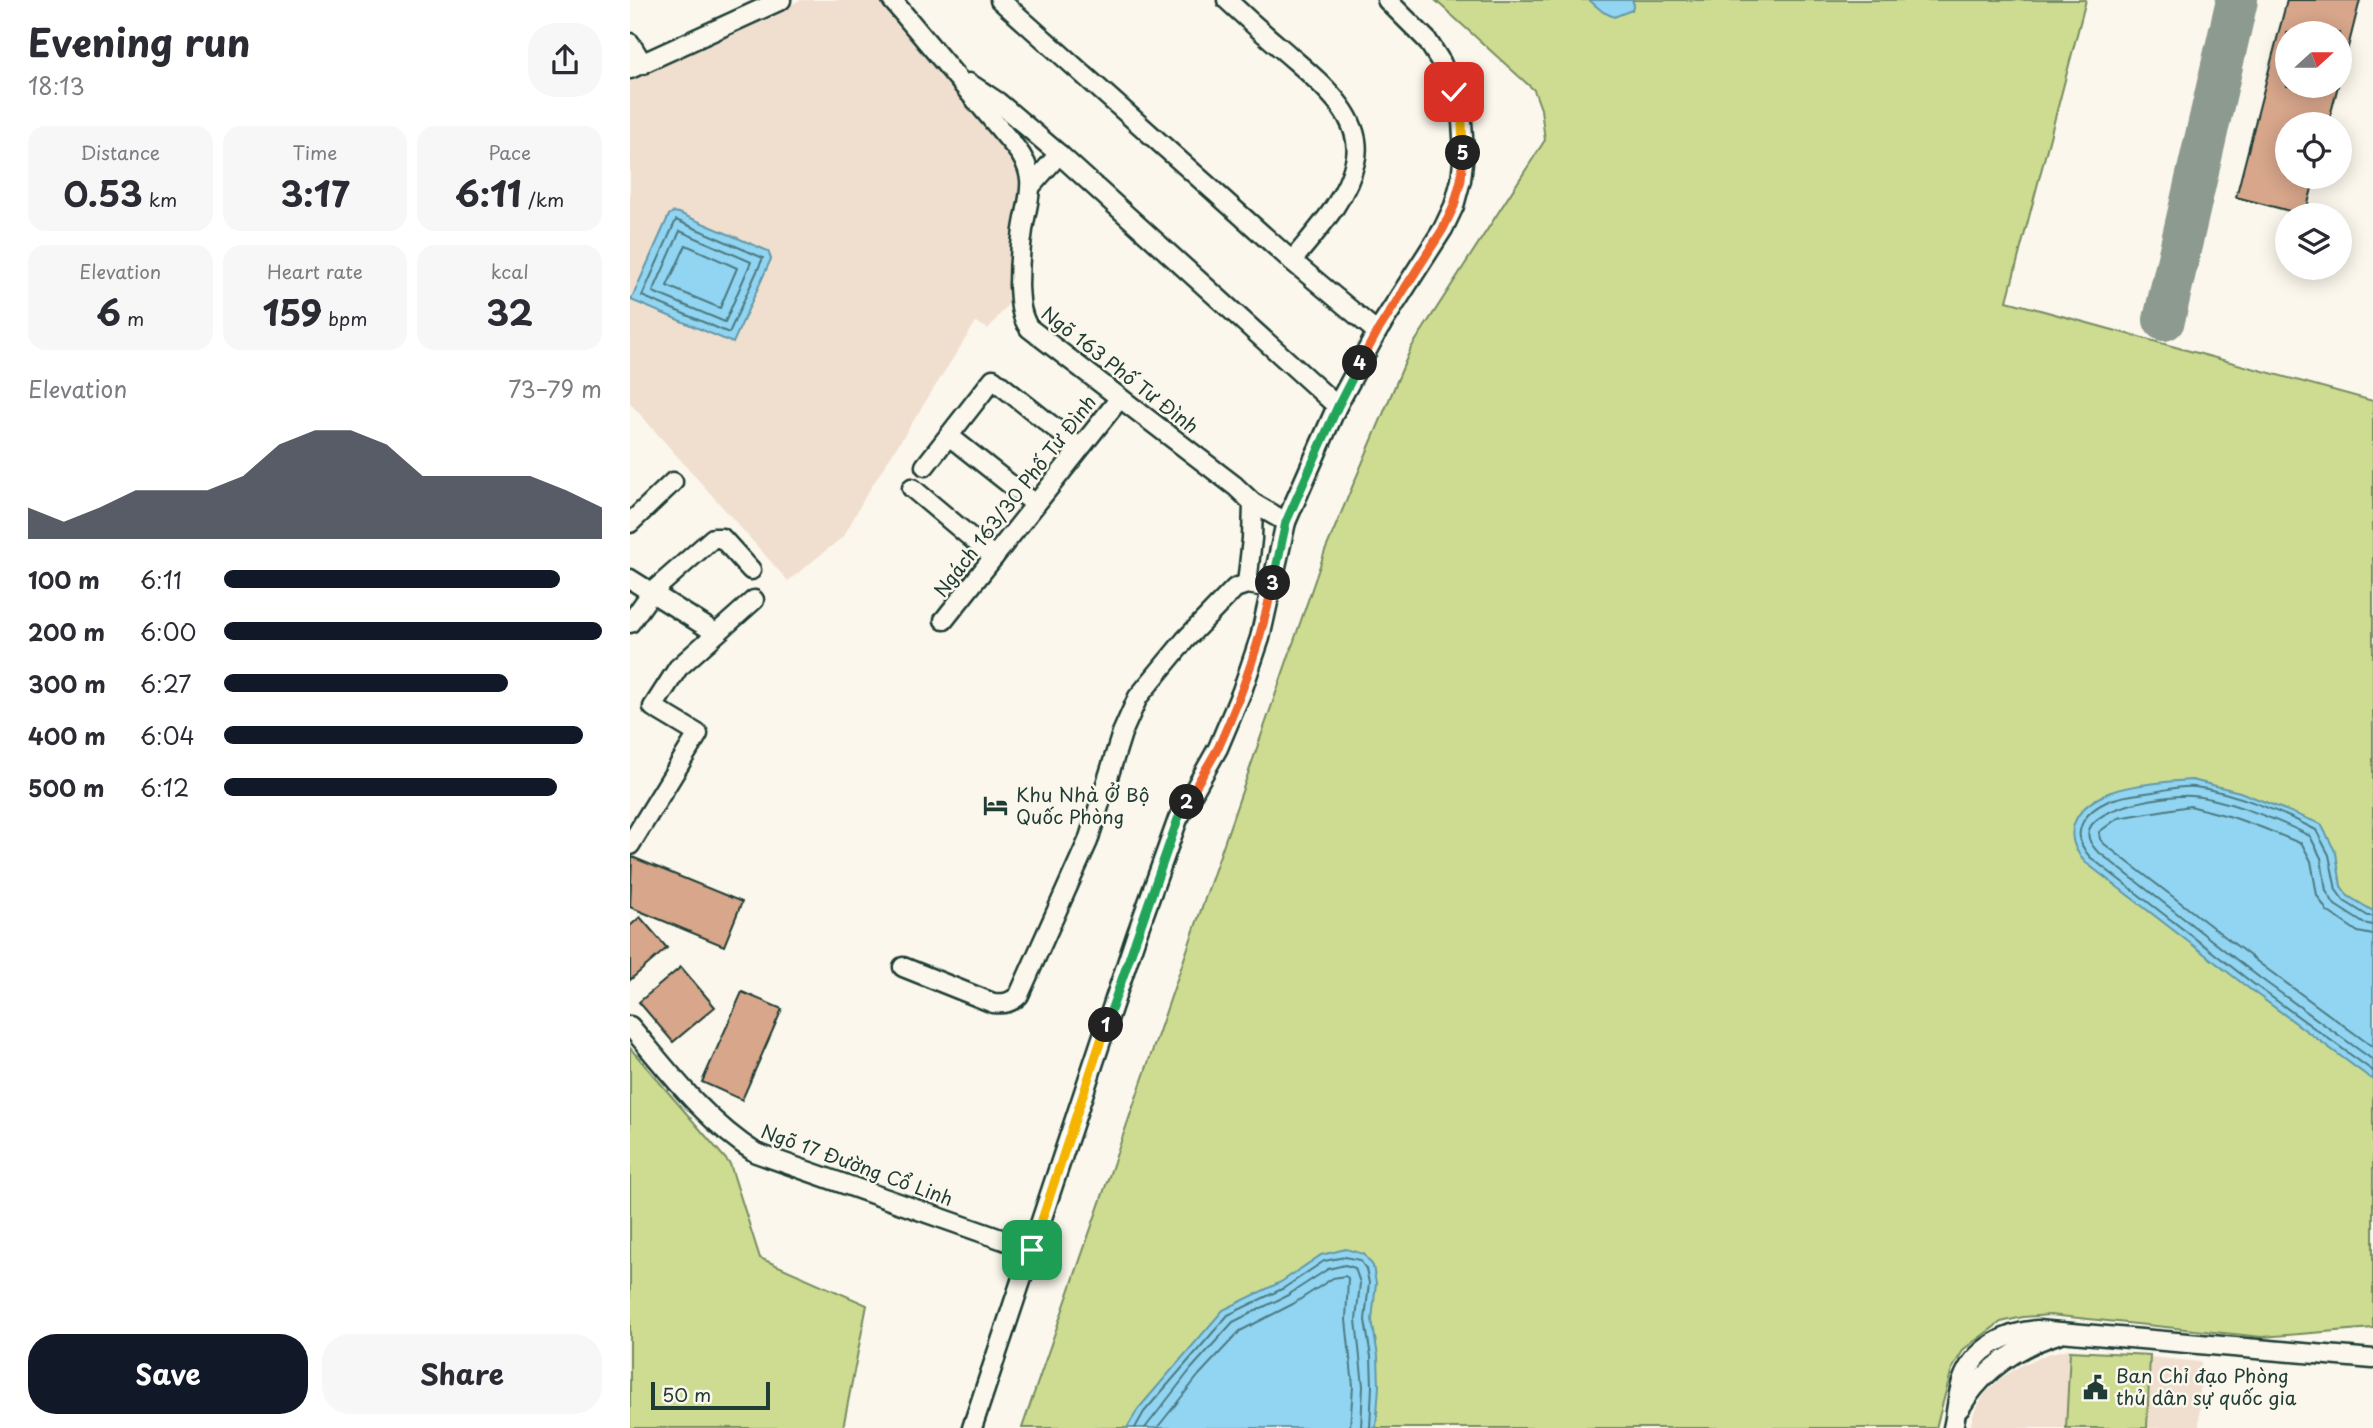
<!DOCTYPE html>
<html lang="en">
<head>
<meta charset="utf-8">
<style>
	body { margin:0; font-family:"Playpen Sans",sans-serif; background:#f7f7f7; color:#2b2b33; height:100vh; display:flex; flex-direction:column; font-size:26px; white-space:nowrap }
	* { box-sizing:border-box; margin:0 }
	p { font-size:23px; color:#7c7c81 }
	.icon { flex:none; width:38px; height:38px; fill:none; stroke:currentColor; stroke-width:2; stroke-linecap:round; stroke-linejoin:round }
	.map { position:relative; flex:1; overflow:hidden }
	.side { display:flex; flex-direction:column; background:#fff; width:630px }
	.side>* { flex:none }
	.needle { width:46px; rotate:69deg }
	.buttons { position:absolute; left:1645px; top:21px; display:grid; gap:14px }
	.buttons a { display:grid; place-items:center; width:77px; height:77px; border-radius:50%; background:#fff; box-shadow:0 4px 18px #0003; font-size:35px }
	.scale { position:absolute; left:21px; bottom:18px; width:119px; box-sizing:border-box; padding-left:7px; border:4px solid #1f3d34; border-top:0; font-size:19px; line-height:24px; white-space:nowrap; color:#1f3d34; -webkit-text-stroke:5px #fbf7ec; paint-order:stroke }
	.pin { position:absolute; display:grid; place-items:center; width:60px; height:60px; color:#fff; margin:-30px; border-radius:14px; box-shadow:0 4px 10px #0006 }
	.km { position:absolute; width:35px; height:35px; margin:-18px; border-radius:50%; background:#222; color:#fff; font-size:19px; line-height:35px; text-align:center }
	.round { display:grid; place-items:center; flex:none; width:74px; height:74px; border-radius:28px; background:#f7f7f7 }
	.head { display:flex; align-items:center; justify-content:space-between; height:119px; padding:0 28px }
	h1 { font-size:38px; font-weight:700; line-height:52px }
	.metrics { display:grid; grid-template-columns:repeat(3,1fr); gap:10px; height:119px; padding:7px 28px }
	.metrics div { display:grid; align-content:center; border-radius:18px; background:#f7f7f7; text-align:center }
	.metrics b { font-size:35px; font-weight:700 }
	.metrics small { font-size:19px; font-weight:400 }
	.metrics p { font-size:19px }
	.chart { height:196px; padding:14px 28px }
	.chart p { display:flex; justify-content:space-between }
	.chart svg { width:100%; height:126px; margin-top:7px; fill:#111827; opacity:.7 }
	.cta { display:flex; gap:14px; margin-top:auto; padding:14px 28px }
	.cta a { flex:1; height:80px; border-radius:28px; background:#111827; color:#fff; font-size:28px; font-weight:700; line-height:80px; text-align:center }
	.cta a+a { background:#f7f7f7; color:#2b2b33 }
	ul { padding:0 28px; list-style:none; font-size:23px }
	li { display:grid; grid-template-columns:112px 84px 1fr; align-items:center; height:52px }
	li i { height:18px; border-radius:9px; background:#111827 }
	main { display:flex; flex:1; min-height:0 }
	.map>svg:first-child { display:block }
	.built { fill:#f0dfcf }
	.green { fill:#cddc90; stroke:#768c62; stroke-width:2 }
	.water { fill:#91d5f3; stroke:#6398a7; stroke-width:2 }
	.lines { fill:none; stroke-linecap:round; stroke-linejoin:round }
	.shore { stroke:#4d7a80; stroke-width:2 }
	.taxiway { stroke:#8d9a90; stroke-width:42 }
	.building { fill:#d7a68b; stroke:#1f3d34; stroke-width:2 }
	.minor-casing { stroke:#1f3d34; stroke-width:23 }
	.minor { stroke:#fbf7ec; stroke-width:18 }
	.split-1-casing { stroke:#fff; stroke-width:14 }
	.split-2-casing { stroke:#fff; stroke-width:14 }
	.split-3-casing { stroke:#fff; stroke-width:14 }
	.split-4-casing { stroke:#fff; stroke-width:14 }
	.split-5-casing { stroke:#fff; stroke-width:14 }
	.split-6-casing { stroke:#fff; stroke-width:14 }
	.split-1 { stroke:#f5b400; stroke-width:9 }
	.split-2 { stroke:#22a559; stroke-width:9 }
	.split-3 { stroke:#f0652b; stroke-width:9 }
	.split-4 { stroke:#22a559; stroke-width:9 }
	.split-5 { stroke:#f0652b; stroke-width:9 }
	.split-6 { stroke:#f5b400; stroke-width:9 }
	.labels { text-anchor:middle; stroke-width:5; stroke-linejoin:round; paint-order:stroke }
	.street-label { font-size:19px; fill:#1f3d34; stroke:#fbf7ec }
	.poi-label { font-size:19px; fill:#1f3d34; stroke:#fbf7ec; text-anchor:start }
</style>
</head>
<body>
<main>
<section class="side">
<div class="head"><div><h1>Evening run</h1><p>18:13</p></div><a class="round"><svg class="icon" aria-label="share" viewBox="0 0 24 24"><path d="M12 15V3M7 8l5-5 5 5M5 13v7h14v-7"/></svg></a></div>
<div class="metrics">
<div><p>Distance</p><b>0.53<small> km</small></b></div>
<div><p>Time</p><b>3:17</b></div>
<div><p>Pace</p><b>6:11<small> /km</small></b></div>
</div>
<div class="metrics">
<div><p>Elevation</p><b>6<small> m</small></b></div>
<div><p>Heart rate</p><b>159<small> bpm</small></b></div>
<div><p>kcal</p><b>32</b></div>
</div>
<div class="chart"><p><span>Elevation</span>73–79 m</p>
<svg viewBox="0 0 160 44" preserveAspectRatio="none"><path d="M0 44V33L10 38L20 33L30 27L40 27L50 27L60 22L70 11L80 6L90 6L100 11L110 22L120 22L130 22L140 22L150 27L160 33V44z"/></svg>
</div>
<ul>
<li><b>100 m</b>6:11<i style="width:89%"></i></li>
<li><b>200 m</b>6:00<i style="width:100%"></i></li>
<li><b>300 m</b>6:27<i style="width:75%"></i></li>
<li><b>400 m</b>6:04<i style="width:95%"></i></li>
<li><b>500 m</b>6:12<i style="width:88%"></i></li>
</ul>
<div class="cta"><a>Save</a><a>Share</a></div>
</section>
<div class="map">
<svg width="1743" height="1428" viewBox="0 0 1743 1428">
	<rect width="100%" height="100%" fill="#fbf7ec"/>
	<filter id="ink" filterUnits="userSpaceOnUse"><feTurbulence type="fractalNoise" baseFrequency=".0143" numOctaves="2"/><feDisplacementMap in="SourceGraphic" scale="14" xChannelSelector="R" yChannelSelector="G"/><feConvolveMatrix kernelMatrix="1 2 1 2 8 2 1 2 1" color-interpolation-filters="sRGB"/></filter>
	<g filter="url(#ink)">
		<g class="built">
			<polygon points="171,0 252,0 393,169 385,296 358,329 346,322 235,497 214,536 158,581 0,403 0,75"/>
			<polygon points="1438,1349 1571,1362 1569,1428 1340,1428 1344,1412 1354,1395 1371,1378 1390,1366 1417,1354"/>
		</g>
		<g class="green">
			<polygon points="805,0 1456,0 1377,301 1743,401 1743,1328 1632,1337 1420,1315 1393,1317 1371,1322 1334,1349 1322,1369 1306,1428 392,1428 695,551 781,348 915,140 911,109 904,90"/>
			<polygon points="0,1048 100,1164 130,1258 237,1305 213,1428 0,1428"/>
			<polygon points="1440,1351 1520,1355 1517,1428 1436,1428"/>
		</g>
		<g class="water">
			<polygon points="959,0 1002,0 1004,4 1002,10 984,17 973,12"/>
			<polygon points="43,212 49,213 138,251 141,259 103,343 1,300 39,215"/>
			<path d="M1562 780 1610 792 1691 824 1706 853 1711 886 1718 896 1743 911V1080L1621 990 1455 862C1430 834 1445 808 1476 794 1496 785 1540 781 1562 780Z"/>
			<polygon points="716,1249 734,1254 743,1266 746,1283 742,1320 748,1356 749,1386 746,1428 497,1428 508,1409 593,1310 651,1282 691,1255"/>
		</g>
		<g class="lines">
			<g class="shore">
				<polygon points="46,220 133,258 99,333 12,296"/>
				<polygon points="50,231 121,262 95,322 23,292"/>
				<polygon points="56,245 107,268 90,308 37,286"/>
				<path d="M1743 916H1738L1714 901 1706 890 1699 855 1686 830C1652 812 1603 792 1565 787 1551 785 1536 790 1523 792 1509 794 1494 795 1481 800 1454 811 1438 833 1460 857L1625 985 1743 1071"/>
				<path d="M1743 925 1733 923 1705 905 1696 891 1691 858 1680 836C1651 821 1593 798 1562 796 1538 794 1429 810 1466 850L1630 978 1743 1060"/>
				<polyline points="1743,935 1728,932 1697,911 1687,895 1681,861 1672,844 1633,828 1602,817 1560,806 1488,818 1469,832 1470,839 1473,843 1637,969 1743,1047"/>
				<polyline points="505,1428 514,1412 598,1315 654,1288 694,1261 715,1257 730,1260 736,1269 739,1283 735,1320 741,1357 742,1386 740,1428"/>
				<polyline points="515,1428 561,1369 603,1322 658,1295 698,1269 715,1265 725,1268 730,1283 726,1320 733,1386 731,1428"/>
				<polyline points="527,1428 569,1375 610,1331 663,1304 703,1278 715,1276 718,1278 716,1320 723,1386 720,1428"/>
			</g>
			<polyline class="taxiway" points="1534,320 1607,0"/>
		</g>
		<g class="building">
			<polygon points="1657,0 1730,0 1710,79 1710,33 1657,33 1657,86 1708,86 1698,124 1657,124 1657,177 1685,177 1675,215 1606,197"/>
			<polygon points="2,857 112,902 94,946 0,907"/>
			<polygon points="10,917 37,948 0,980 0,926"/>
			<polygon points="51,967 85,1007 43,1042 9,1002"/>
			<polygon points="112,992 152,1009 112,1100 72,1082"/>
		</g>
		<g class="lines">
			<defs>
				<g id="minor">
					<path d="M262 0 385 147C410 177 398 196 393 230 390 249 389 267 389 286 390 301 390 315 399 328L605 486 623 503 656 522"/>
					<polyline points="370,0 662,261 747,332"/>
					<path d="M597 0C615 17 634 34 653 50 683 77 737 116 725 162 716 201 686 231 662 261"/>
					<polyline points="0,43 13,64"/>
					<polyline points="0,69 151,0"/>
					<polyline points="339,83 368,102 429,154 707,406"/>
					<polyline points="401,186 429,154"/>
					<polyline points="319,436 405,504"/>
					<polyline points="295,466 363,379 450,448"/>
					<polyline points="282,488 364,557"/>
					<polyline points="0,523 43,482"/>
					<polyline points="0,579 86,633"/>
					<polyline points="617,584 622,539 623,503"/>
					<polyline points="314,620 490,398"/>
					<polyline points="0,623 22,592 83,538 92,538 121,570"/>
					<polyline points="0,845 68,734 23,707 48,668 124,600"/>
					<path d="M273 967 363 1003C374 1004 381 1003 389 995L458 841 492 733 508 697 555 640 605 588 617 584 642 588"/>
					<path d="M0 1026C39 1072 75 1121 126 1153L402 1250"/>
					<path d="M1330 1408C1352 1370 1387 1347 1428 1334"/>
					<polyline points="342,1428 506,936 548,819 588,748 612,691 630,638 656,522 707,406 747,332 813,229 824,206 831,180 834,153 832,122 824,92 811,62 797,40 757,0"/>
					<path d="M1323 1428C1327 1412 1327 1394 1333 1379 1345 1348 1375 1333 1407 1330L1743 1359"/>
				</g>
			</defs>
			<use href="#minor" class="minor-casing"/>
			<use href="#minor" class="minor"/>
		</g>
	</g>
	<g class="lines" filter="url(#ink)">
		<defs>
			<polyline id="split-1" points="402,1250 476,1025"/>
			<polyline id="split-2" points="476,1025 548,819 557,802"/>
			<path id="split-3" d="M557 802C567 783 579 765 589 746 613 693 631 639 643 583"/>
			<polyline id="split-4" points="643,583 656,522 708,406 730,363"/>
			<polyline id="split-5" points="730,363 747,332 813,229 824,206 831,180 833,153"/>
			<polyline id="split-6" points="824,92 832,122 833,153"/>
		</defs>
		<use href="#split-1" class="split-1-casing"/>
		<use href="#split-2" class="split-2-casing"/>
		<use href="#split-3" class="split-3-casing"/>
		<use href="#split-4" class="split-4-casing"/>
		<use href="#split-5" class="split-5-casing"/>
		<use href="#split-6" class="split-6-casing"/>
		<use href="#split-1" class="split-1"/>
		<use href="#split-2" class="split-2"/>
		<use href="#split-3" class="split-3"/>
		<use href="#split-4" class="split-4"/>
		<use href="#split-5" class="split-5"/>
		<use href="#split-6" class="split-6"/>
	</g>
	<defs>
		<symbol id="hotel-bare" viewBox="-9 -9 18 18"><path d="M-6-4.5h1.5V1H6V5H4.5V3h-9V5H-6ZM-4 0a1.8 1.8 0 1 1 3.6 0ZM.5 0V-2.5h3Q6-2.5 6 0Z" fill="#1f3d34" stroke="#fbf7ec" stroke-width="2.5" paint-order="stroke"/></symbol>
		<symbol id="civic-bare" viewBox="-9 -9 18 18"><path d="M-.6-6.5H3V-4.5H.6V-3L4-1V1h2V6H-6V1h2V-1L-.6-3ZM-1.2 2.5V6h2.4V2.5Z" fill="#1f3d34" stroke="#fbf7ec" stroke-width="2.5" paint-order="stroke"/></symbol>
	</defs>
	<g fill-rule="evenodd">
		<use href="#hotel-bare" x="348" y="788" width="35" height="35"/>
		<use href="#civic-bare" x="1448" y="1370" width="35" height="35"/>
	</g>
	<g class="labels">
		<g class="street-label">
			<text transform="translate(490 370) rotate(38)" y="7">Ngõ 163 Phố Tư Đình</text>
			<text transform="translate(385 496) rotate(-52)" y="7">Ngách 163/30 Phố Tư Đình</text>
			<text transform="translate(227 1165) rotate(20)" y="7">Ngõ 17 Đường Cổ Linh</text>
		</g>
		<g class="poi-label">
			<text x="386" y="802">Khu Nhà Ở Bộ<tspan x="386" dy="22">Quốc Phòng</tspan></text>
			<text x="1486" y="1383">Ban Chỉ đạo Phòng<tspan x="1486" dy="22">thủ dân sự quốc gia</tspan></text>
		</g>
	</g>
</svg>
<div class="buttons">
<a><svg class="needle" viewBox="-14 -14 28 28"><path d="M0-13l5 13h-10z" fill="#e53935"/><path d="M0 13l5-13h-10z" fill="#7c7c81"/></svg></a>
<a><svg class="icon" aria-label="locate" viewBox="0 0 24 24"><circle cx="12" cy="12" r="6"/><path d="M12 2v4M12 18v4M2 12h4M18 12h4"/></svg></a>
<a><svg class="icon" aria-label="layers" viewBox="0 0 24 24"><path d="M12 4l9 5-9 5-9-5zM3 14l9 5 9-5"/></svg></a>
</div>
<div class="scale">50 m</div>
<div class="pin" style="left:402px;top:1250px;background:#1e9e55"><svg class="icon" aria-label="arrive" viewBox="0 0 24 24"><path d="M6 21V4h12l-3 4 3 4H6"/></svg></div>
<div class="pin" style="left:824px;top:92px;background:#d93025"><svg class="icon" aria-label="check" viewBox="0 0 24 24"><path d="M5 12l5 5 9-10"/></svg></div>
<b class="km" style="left:476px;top:1025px">1</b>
<b class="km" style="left:557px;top:802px">2</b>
<b class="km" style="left:643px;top:583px">3</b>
<b class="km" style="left:730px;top:363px">4</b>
<b class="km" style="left:833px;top:153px">5</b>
</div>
</main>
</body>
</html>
